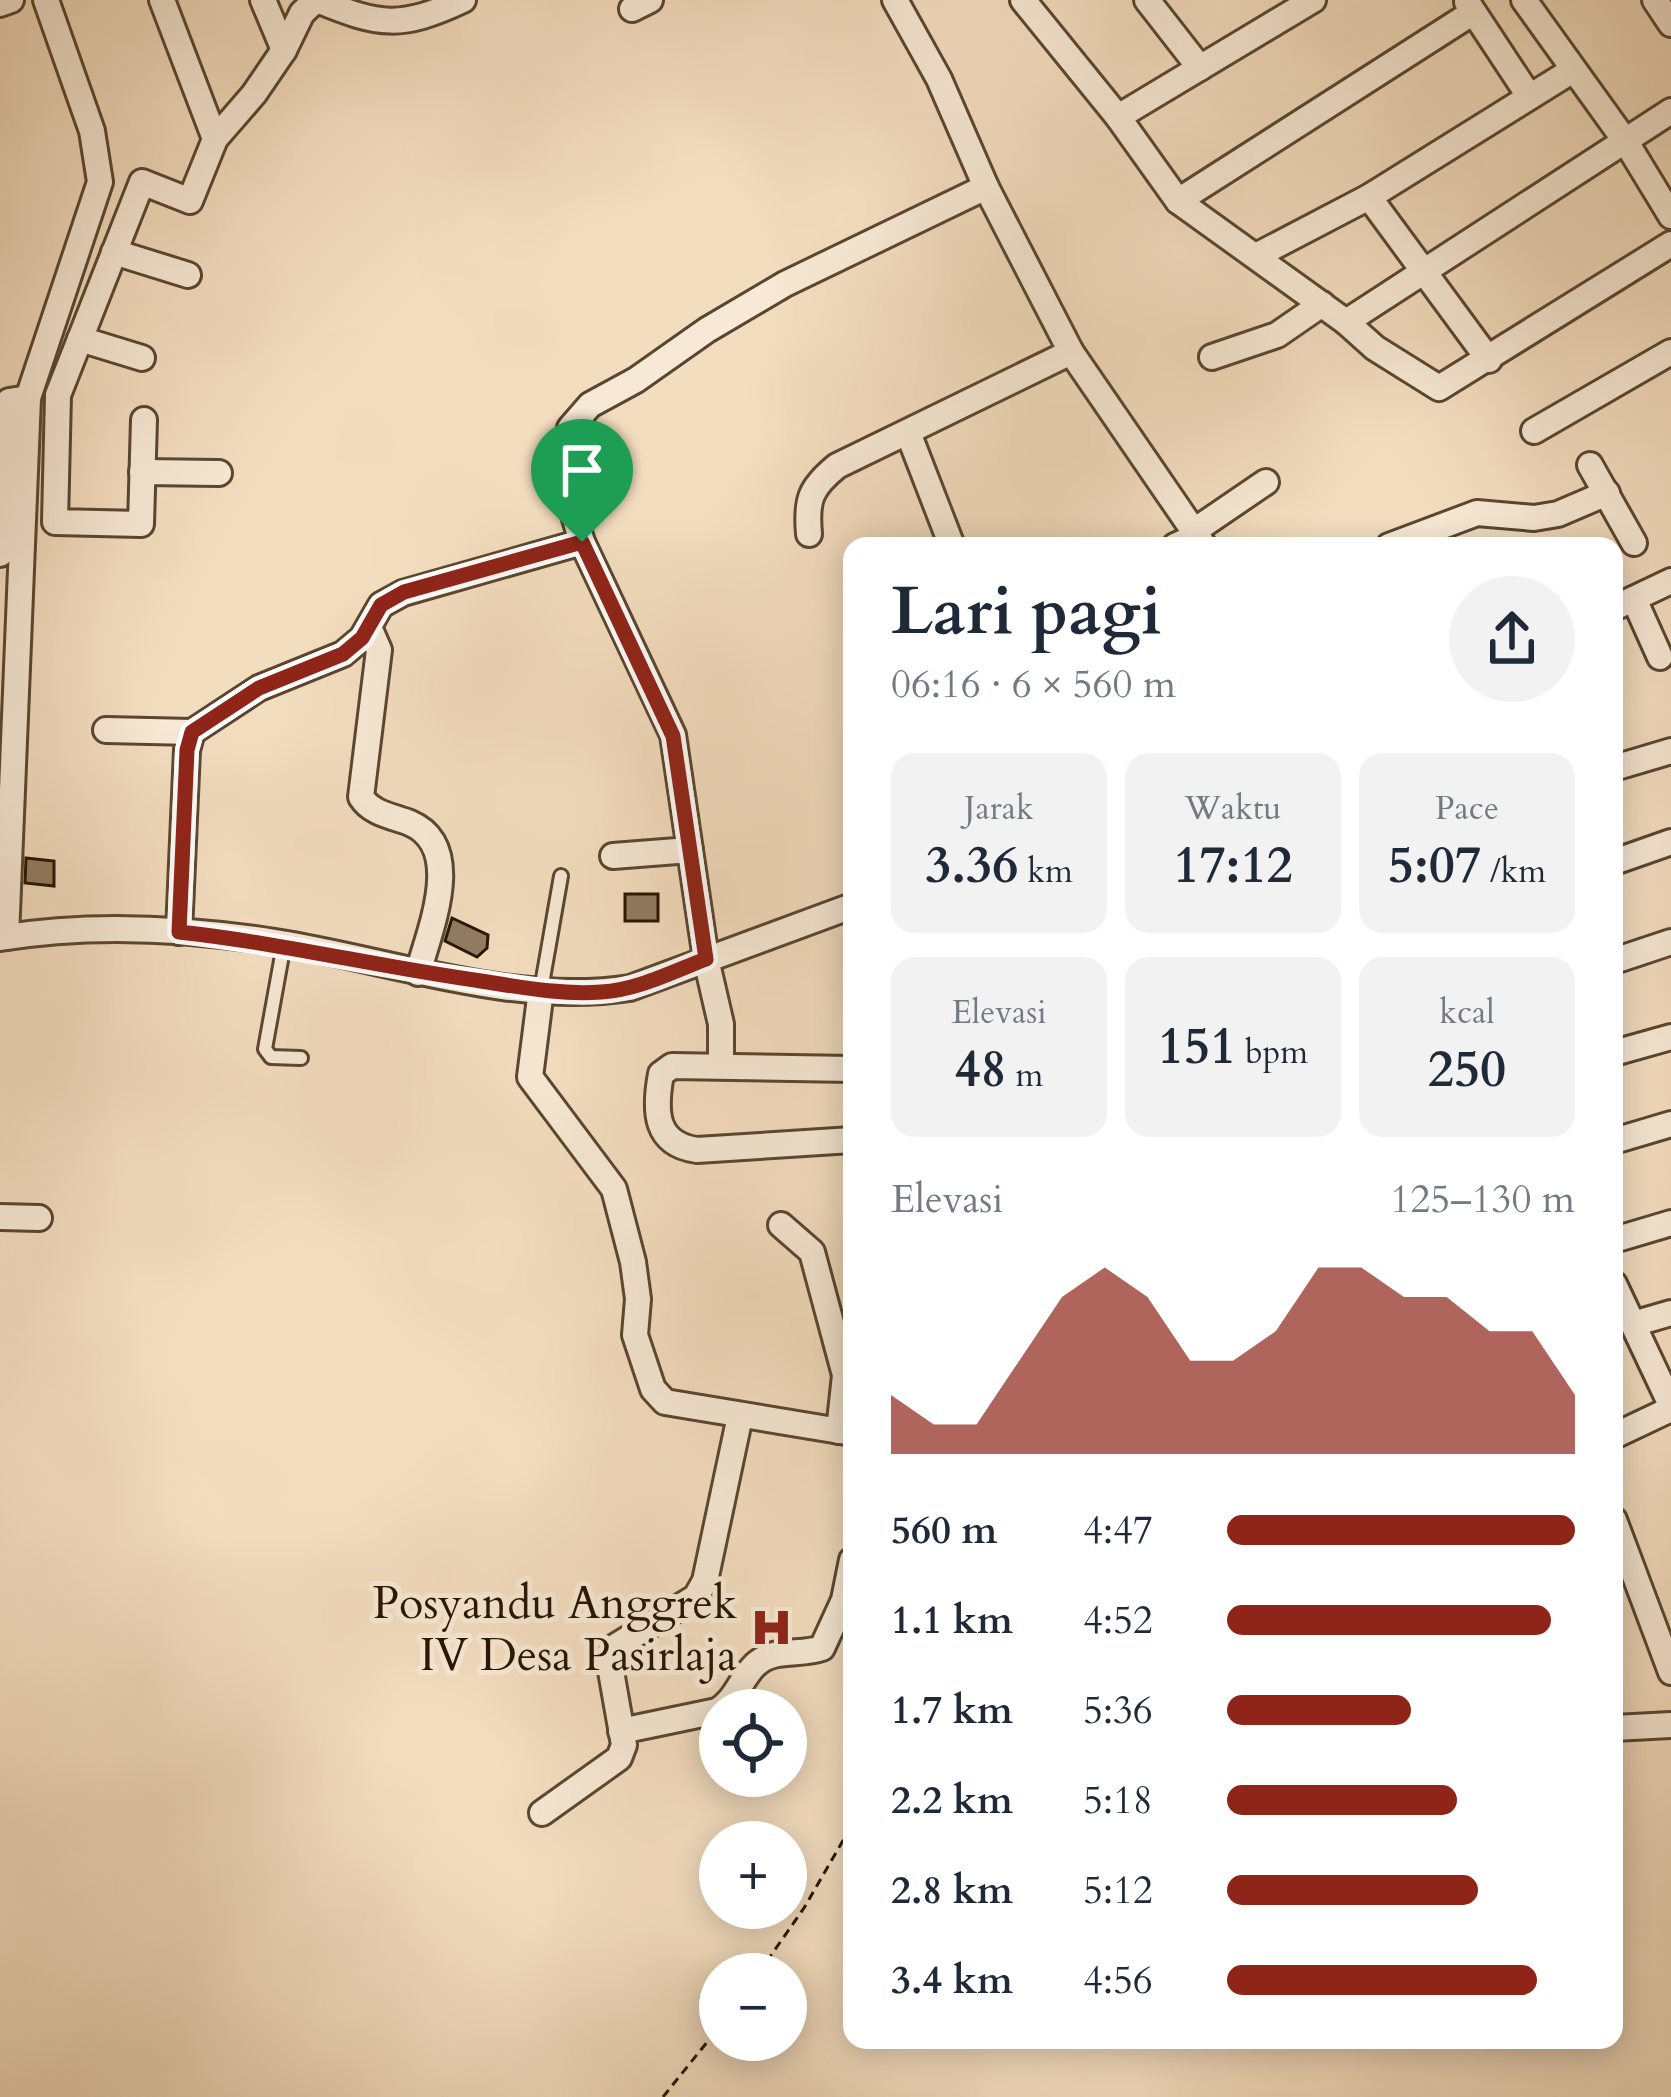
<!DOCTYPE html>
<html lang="id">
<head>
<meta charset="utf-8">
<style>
	body { margin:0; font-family:Cardo,serif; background:#f2f2f3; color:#1f2937; height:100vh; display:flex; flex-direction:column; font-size:45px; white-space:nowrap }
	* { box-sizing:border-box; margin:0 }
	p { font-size:39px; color:#747a83 }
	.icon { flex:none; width:66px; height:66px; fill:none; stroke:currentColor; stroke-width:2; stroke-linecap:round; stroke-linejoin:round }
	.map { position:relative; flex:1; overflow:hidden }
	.panel { position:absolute; left:843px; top:537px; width:780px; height:1512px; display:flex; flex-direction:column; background:#fff; border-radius:24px; box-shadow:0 6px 30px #0003 }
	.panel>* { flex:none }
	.fabs { position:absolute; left:699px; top:1689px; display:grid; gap:24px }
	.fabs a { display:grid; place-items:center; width:108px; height:108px; border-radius:50%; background:#fff; box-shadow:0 6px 30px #0003; font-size:60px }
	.pin { position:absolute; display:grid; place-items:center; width:102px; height:102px; color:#fff; margin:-123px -51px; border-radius:50% 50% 50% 0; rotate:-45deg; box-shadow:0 0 12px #0007 }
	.pin .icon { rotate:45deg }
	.round { display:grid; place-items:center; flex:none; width:126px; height:126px; border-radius:63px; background:#f2f2f3 }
	.headline { display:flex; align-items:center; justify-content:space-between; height:204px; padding:0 48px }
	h1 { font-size:66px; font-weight:600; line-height:90px }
	.figures { display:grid; grid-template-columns:repeat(3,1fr); gap:18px; height:204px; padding:12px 48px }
	.figures div { display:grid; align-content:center; border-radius:24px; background:#f2f2f3; text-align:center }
	.figures b { font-size:51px; font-weight:600 }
	.figures small { font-size:33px; font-weight:400 }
	.figures p { font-size:33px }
	.chart { height:336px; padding:24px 48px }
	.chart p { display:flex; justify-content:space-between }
	.chart svg { width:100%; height:216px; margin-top:12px; fill:#8f2418; opacity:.7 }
	ul { padding:0 48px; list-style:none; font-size:39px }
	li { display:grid; grid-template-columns:192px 144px 1fr; align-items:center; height:90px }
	li i { height:30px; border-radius:15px; background:#8f2418 }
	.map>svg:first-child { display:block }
	.building { fill:#917d63; stroke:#271400; stroke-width:3 }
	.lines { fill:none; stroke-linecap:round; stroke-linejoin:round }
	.service-casing { stroke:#5a4630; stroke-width:18 }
	.minor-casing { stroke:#5a4630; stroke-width:30 }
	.path { stroke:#271400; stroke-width:3; stroke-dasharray:9 6; stroke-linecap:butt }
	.service { stroke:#f7e9d5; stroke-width:12 }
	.minor { stroke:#f7e9d5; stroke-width:24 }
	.route-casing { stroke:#fff; stroke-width:24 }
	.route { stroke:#8f2418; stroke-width:15 }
	.labels { text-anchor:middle; stroke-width:10; stroke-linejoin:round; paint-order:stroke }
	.poi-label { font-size:45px; fill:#271400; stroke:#f7e9d5; text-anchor:end }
</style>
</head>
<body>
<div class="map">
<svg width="1671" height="2097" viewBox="0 0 1671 2097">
	<rect width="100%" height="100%" fill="#f3ddbf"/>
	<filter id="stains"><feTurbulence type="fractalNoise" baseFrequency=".00167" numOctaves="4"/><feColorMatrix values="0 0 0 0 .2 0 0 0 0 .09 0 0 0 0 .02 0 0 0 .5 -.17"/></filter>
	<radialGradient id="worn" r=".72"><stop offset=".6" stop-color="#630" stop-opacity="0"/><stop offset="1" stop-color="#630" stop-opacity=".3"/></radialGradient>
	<g class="building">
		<polygon points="26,858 54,861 54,886 25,883"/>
		<rect x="625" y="894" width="33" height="27"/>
		<polygon points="452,918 488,935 487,948 477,957 445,941"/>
	</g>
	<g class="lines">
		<defs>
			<g id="service">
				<polyline points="284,944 265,1049 271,1057 301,1058"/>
				<polyline points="541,990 561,876"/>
			</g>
			<g id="minor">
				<polyline points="162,0 215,139"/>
				<polyline points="263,0 284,50"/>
				<path d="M317 0C380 26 401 29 463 0"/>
				<polyline points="895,0 939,79 986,187 1071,352 1204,546"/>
				<polyline points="1023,0 1118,117 1178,201 1346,322 1375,348 1439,388 1671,244"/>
				<polyline points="1147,0 1200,68"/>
				<polyline points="1524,0 1626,142 1671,216"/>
				<polyline points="1655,0 1671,24"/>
				<polyline points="1467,2 1529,96"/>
				<polyline points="0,4 11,0"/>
				<polyline points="632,9 650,0"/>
				<polyline points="1118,117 1313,0"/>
				<polyline points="1369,197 1489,360"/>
				<polyline points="1178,201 1472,13"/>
				<polyline points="114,252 188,275"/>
				<polyline points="1256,256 1369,197 1573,70"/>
				<polyline points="1346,322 1671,111"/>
				<polyline points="80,339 142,358"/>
				<polyline points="1212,357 1277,335 1322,304"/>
				<polyline points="144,420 141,524 55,522 58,395 142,182 190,201 215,139 254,94 284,50 302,13 316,0"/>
				<polyline points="1534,431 1671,352"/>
				<polyline points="909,435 952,546"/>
				<polyline points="1590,465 1634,543"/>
				<polyline points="142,472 219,473"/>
				<polyline points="1194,531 1266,482"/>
				<path d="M809 534C806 500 810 488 837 466L1071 352"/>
				<polyline points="1175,546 1197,536"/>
				<polyline points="1389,546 1477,513 1534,518 1558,514 1607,493"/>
				<polyline points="0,554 9,401 28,398"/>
				<polyline points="1634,599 1660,657"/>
				<polyline points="1614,608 1671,581"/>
				<path d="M369 627 379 650 361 797C372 814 392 816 410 823 466 847 429 931 418 973"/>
				<polyline points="106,730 192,732"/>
				<polyline points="1614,768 1671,751"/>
				<polyline points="613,856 690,850"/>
				<polyline points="1614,862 1671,842"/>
				<polyline points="179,932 187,750 192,732 259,688 343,654 362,638 381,605 403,593 582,542"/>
				<polyline points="6,937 28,398 100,182 92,131 46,0"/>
				<path d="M0 938C90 923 185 928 275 942 391 960 511 1006 630 988L852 906"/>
				<polyline points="1614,961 1671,942"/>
				<polyline points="541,990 530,1077 614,1189 633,1262 638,1299 635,1335 653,1389 665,1402 852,1433"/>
				<polyline points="1614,1053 1671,1037"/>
				<polyline points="721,1066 721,1024 706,959 673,735 582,542 573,512 570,428 590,405 636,380 707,330 785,284 986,187"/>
				<path d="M852 1069 672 1066 661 1074C654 1112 655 1144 697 1150L852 1140"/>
				<polyline points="1614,1141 1671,1124"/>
				<polyline points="0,1217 39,1218"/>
				<polyline points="781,1225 812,1252 845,1375 839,1431"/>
				<polyline points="1614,1240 1671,1223"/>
				<polyline points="1614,1284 1671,1405"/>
				<polyline points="1633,1324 1671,1313"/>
				<polyline points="1614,1436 1671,1409"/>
				<polyline points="1614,1520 1671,1672"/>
				<polyline points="1614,1728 1671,1725"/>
				<path d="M621 1731 717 1711C736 1700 740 1680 755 1665 774 1647 800 1656 822 1648L844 1600 852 1560"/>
				<polyline points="542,1813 619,1758 624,1745 609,1660 613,1648 696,1597 705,1581 740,1416"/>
			</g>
		</defs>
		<use href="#service" class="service-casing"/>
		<use href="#minor" class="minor-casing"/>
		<g class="path">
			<polyline points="758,1974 804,1908 852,1825"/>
			<polyline points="663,2097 720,2026"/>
		</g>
		<use href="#service" class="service"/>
		<use href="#minor" class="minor"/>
	</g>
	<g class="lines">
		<defs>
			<path id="route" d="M582 542 673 736 706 959C672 972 637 990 601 992 561 995 520 987 481 981 379 967 281 943 179 932L187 750 192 732 259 688 343 654 362 638 381 605 404 592Z"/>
		</defs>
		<use href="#route" class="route-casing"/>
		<use href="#route" class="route"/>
	</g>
	<defs>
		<symbol id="hospital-bare" viewBox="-9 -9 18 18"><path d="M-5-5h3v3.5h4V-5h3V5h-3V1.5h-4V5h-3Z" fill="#8f2418" stroke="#f7e9d5" stroke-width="2.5" paint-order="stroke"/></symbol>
	</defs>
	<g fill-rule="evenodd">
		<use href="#hospital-bare" x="742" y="1598" width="59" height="59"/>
	</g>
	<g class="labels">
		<g class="poi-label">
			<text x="737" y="1618">Posyandu Anggrek<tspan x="737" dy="52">IV Desa Pasirlaja</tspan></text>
		</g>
	</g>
	<rect width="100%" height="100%" filter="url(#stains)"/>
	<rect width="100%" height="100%" fill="url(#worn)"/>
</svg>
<div class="fabs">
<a><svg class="icon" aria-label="locate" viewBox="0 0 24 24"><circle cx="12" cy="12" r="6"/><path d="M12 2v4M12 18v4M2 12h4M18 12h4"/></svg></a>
<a>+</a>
<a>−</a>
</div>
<div class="pin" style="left:582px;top:542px;background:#1e9e55"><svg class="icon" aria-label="arrive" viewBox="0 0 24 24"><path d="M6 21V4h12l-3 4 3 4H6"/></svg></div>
<section class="panel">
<div class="headline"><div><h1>Lari pagi</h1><p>06:16 · 6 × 560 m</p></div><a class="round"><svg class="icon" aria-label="share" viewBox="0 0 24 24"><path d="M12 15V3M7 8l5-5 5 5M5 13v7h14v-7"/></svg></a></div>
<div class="figures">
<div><p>Jarak</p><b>3.36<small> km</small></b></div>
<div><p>Waktu</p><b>17:12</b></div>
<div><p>Pace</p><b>5:07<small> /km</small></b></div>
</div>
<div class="figures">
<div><p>Elevasi</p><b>48<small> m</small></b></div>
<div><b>151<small> bpm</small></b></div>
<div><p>kcal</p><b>250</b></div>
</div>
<div class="chart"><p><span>Elevasi</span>125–130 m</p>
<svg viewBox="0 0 160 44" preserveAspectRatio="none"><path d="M0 44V32L10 38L20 38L30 25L40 12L50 6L60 12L70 25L80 25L90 19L100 6L110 6L120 12L130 12L140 19L150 19L160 32V44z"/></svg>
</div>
<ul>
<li><b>560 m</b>4:47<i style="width:100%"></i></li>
<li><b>1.1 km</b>4:52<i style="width:93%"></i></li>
<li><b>1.7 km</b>5:36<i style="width:53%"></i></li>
<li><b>2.2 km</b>5:18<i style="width:66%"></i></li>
<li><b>2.8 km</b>5:12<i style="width:72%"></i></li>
<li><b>3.4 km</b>4:56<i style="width:89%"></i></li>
</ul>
</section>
</div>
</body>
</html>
